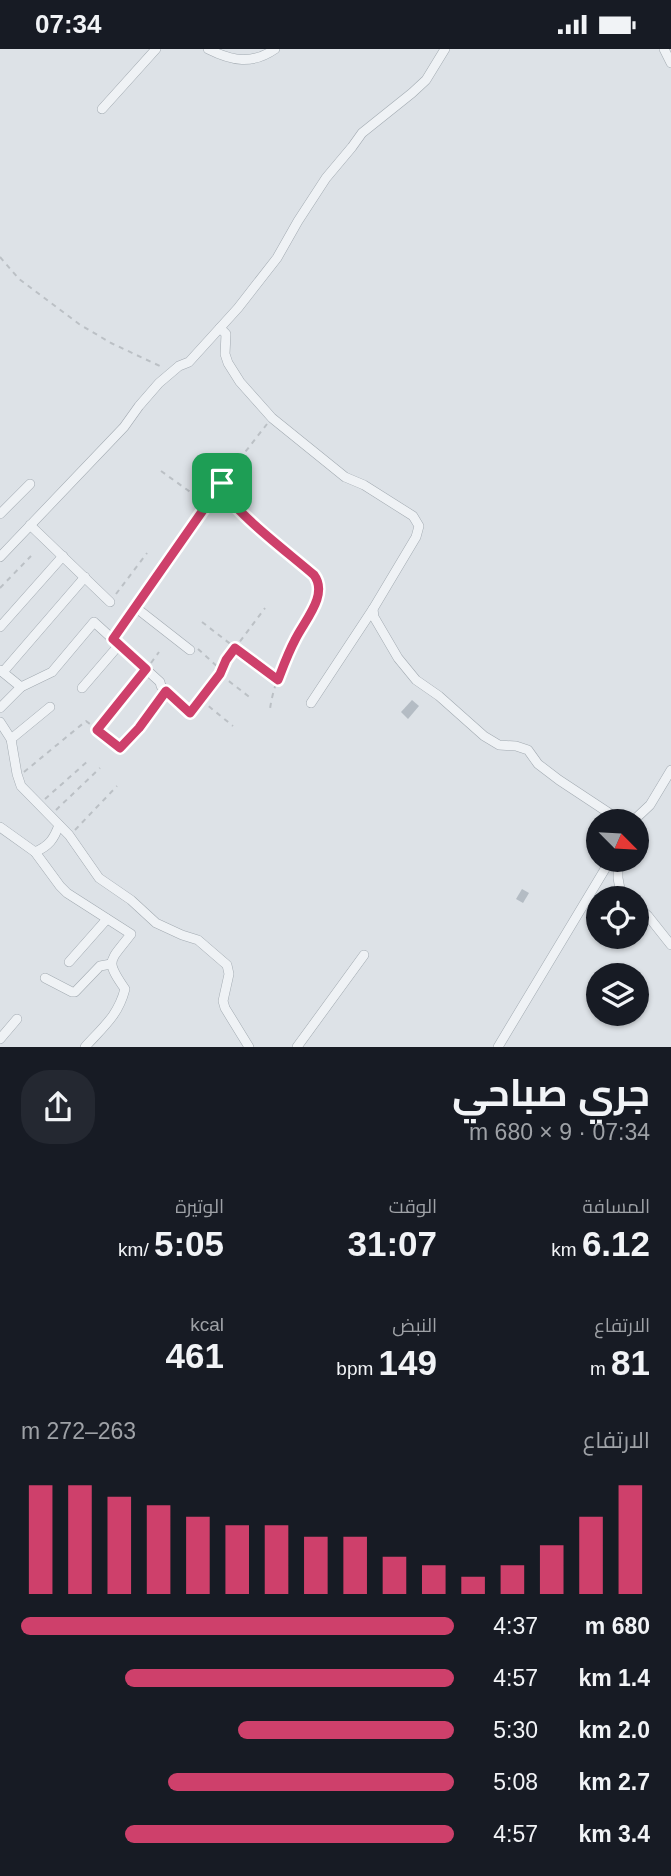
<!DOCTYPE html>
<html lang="ar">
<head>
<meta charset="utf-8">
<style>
	body { margin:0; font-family:Helvetica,Cairo,sans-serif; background:#242831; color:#f1f3f6; direction:rtl; height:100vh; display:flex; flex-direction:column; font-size:26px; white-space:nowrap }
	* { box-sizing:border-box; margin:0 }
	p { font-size:23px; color:#9ea1a6 }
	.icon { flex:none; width:38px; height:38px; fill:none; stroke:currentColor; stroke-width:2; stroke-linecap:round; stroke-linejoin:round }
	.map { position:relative; height:998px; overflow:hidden; direction:ltr }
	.sheet { display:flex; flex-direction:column; background:#171b24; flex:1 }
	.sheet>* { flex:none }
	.needle { width:46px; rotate:114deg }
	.controls { position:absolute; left:586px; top:760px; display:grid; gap:14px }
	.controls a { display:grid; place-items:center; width:63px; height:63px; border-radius:50%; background:#171b24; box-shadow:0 2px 5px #0004; font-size:35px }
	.pin { position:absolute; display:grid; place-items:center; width:60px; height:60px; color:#fff; margin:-30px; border-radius:14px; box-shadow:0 4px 10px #0006 }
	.round { display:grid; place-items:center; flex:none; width:74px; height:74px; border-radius:28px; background:#242831 }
	.head { display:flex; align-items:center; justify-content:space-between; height:119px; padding:0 21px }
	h1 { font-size:38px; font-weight:700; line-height:52px }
	.figures { display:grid; grid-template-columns:repeat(3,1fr); gap:10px; height:119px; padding:7px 21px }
	.figures div { display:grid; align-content:center }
	.figures b { font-size:35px; font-weight:700 }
	.figures small { font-size:19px; font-weight:400 }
	.figures p { font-size:19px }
	.chart { height:196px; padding:14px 21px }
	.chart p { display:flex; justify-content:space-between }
	.chart svg { width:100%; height:126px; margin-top:7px; stroke:#ce406b; stroke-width:6 }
	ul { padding:0 21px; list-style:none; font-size:23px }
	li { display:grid; grid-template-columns:112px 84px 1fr; align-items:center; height:52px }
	li i { height:18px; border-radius:9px; background:#ce406b }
	.status { display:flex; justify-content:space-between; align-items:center; height:49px; padding:0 35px; background:#171b24; direction:ltr }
	.status svg { height:19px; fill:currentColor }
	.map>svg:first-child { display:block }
	.building { fill:#b4bcc4 }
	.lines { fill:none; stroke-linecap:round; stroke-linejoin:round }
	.minor-casing { stroke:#a2aab1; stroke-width:10 }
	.path { stroke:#bbc0c5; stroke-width:2; stroke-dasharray:5 5; stroke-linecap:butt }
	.minor { stroke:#eff2f5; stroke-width:9 }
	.route-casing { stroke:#fff; stroke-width:14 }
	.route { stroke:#ce406b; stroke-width:9 }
</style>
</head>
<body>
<div class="status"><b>07:34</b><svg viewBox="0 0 49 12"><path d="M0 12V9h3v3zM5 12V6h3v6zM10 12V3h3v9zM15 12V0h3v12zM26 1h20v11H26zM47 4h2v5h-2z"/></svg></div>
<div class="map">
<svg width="671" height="998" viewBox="0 0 671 998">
	<rect width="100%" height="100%" fill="#dde2e7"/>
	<g class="building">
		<polygon points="412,651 419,657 408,670 401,663"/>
		<polygon points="522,840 529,844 523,854 516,850"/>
	</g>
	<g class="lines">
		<defs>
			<g id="minor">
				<path d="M208 0C232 12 252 16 275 0"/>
				<polyline points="664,0 671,14"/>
				<polyline points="102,60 156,0"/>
				<polyline points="220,279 226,285 225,305 228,314 240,333 272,369 345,428 364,436 413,467 419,477 416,488 373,560 374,568 398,609 416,631 439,647 484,687 499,696 516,697 528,701 538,715 559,731 612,766 626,772"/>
				<polyline points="0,465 30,435"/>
				<polyline points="30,476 110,553"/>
				<polyline points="0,508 124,378 139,357 159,334 179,317 189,313 238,259 277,209 298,172 326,129 352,98 362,84 412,44 426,31 445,0"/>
				<polyline points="135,558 190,601"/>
				<polyline points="0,578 63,507"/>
				<polyline points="113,590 217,440"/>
				<polyline points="0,621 21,638"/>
				<polyline points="3,623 85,528"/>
				<polyline points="82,639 119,596"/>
				<polyline points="311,654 373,560"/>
				<polyline points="0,659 21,638 52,623 94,573 160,633 161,637 190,664"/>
				<polyline points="0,673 11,690 17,725 21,737 69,786 99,829 131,851 156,874 182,886 198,891 227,916 229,925 223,952 225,959 249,998"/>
				<polyline points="97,681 146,620"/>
				<polyline points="11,690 50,658"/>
				<polyline points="633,772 650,756 671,721"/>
				<path d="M0 778 35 803 60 837 67 844 131 885C110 913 104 910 125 940 118 967 103 978 85 998"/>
				<path d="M35 803C49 797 54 790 59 776"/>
				<polyline points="614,810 618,821 618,829 620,840 628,849"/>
				<polyline points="637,857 648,867 671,896"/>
				<polyline points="69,913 107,870"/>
				<polyline points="45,929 72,943 75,943 100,917 111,915"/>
				<polyline points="0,990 17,970"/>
				<polyline points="297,998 364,906"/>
				<polyline points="498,998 611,810"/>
			</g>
		</defs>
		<use href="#minor" class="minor-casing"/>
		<g class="path">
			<polyline points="0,208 19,230 79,275 111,294 162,318"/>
			<polyline points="161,422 200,450"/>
			<polyline points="221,434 267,375"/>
			<path d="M225 445 252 472 314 526 319 533C317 557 308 568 296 588 285 608 273 637 270 660"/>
			<polyline points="0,539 31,507"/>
			<polyline points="116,545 147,504"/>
			<polyline points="202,573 277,631"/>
			<polyline points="198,600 220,620"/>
			<polyline points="151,614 159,603"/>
			<polyline points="221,626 252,650"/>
			<polyline points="201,651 233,677"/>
			<polyline points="195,658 220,625 226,611 265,559"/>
			<polyline points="103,685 120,699 139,679 162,648"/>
			<polyline points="24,723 86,672 90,675"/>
			<polyline points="45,750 89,711"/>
			<polyline points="56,761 100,719"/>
			<polyline points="75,781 117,737"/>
		</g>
		<use href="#minor" class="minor"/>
	</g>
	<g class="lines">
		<defs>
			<path id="route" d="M222 434C223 440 224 444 228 449 251 476 286 502 314 526 329 546 304 572 295 591 288 604 283 618 278 631L235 599 226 611 220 625 190 664 166 642 139 679 120 699 97 681 146 620 113 590Z"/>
		</defs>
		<use href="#route" class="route-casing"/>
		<use href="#route" class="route"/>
	</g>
</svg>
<div class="controls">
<a><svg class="needle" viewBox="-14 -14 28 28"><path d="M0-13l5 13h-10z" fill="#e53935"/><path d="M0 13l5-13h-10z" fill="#9ea1a6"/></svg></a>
<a><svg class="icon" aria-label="locate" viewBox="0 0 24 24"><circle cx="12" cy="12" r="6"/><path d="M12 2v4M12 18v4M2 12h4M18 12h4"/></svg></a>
<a><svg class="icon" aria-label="layers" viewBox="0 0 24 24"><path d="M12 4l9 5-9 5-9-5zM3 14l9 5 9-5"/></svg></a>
</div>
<div class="pin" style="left:222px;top:434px;background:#1e9e55"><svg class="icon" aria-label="arrive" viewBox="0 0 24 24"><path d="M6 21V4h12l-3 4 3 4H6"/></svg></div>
</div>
<section class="sheet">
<div class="head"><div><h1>جري صباحي</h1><p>07:34 · 9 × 680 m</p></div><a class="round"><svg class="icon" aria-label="share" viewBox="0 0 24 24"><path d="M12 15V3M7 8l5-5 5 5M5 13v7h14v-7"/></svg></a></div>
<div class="figures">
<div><p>المسافة</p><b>6.12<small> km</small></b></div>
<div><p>الوقت</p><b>31:07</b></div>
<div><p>الوتيرة</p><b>5:05<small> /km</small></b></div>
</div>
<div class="figures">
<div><p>الارتفاع</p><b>81<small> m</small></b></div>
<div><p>النبض</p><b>149<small> bpm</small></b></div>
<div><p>kcal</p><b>461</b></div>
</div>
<div class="chart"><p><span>الارتفاع</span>263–272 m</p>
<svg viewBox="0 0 160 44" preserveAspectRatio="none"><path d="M5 44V6M15 44V6M25 44V10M35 44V13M45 44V17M55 44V20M65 44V20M75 44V24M85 44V24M95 44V31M105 44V34M115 44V38M125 44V34M135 44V27M145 44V17M155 44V6"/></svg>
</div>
<ul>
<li><b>680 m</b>4:37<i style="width:100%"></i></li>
<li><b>1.4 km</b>4:57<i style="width:76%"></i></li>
<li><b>2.0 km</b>5:30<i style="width:50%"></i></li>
<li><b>2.7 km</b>5:08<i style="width:66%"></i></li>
<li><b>3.4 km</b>4:57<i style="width:76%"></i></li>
</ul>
</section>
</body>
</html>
